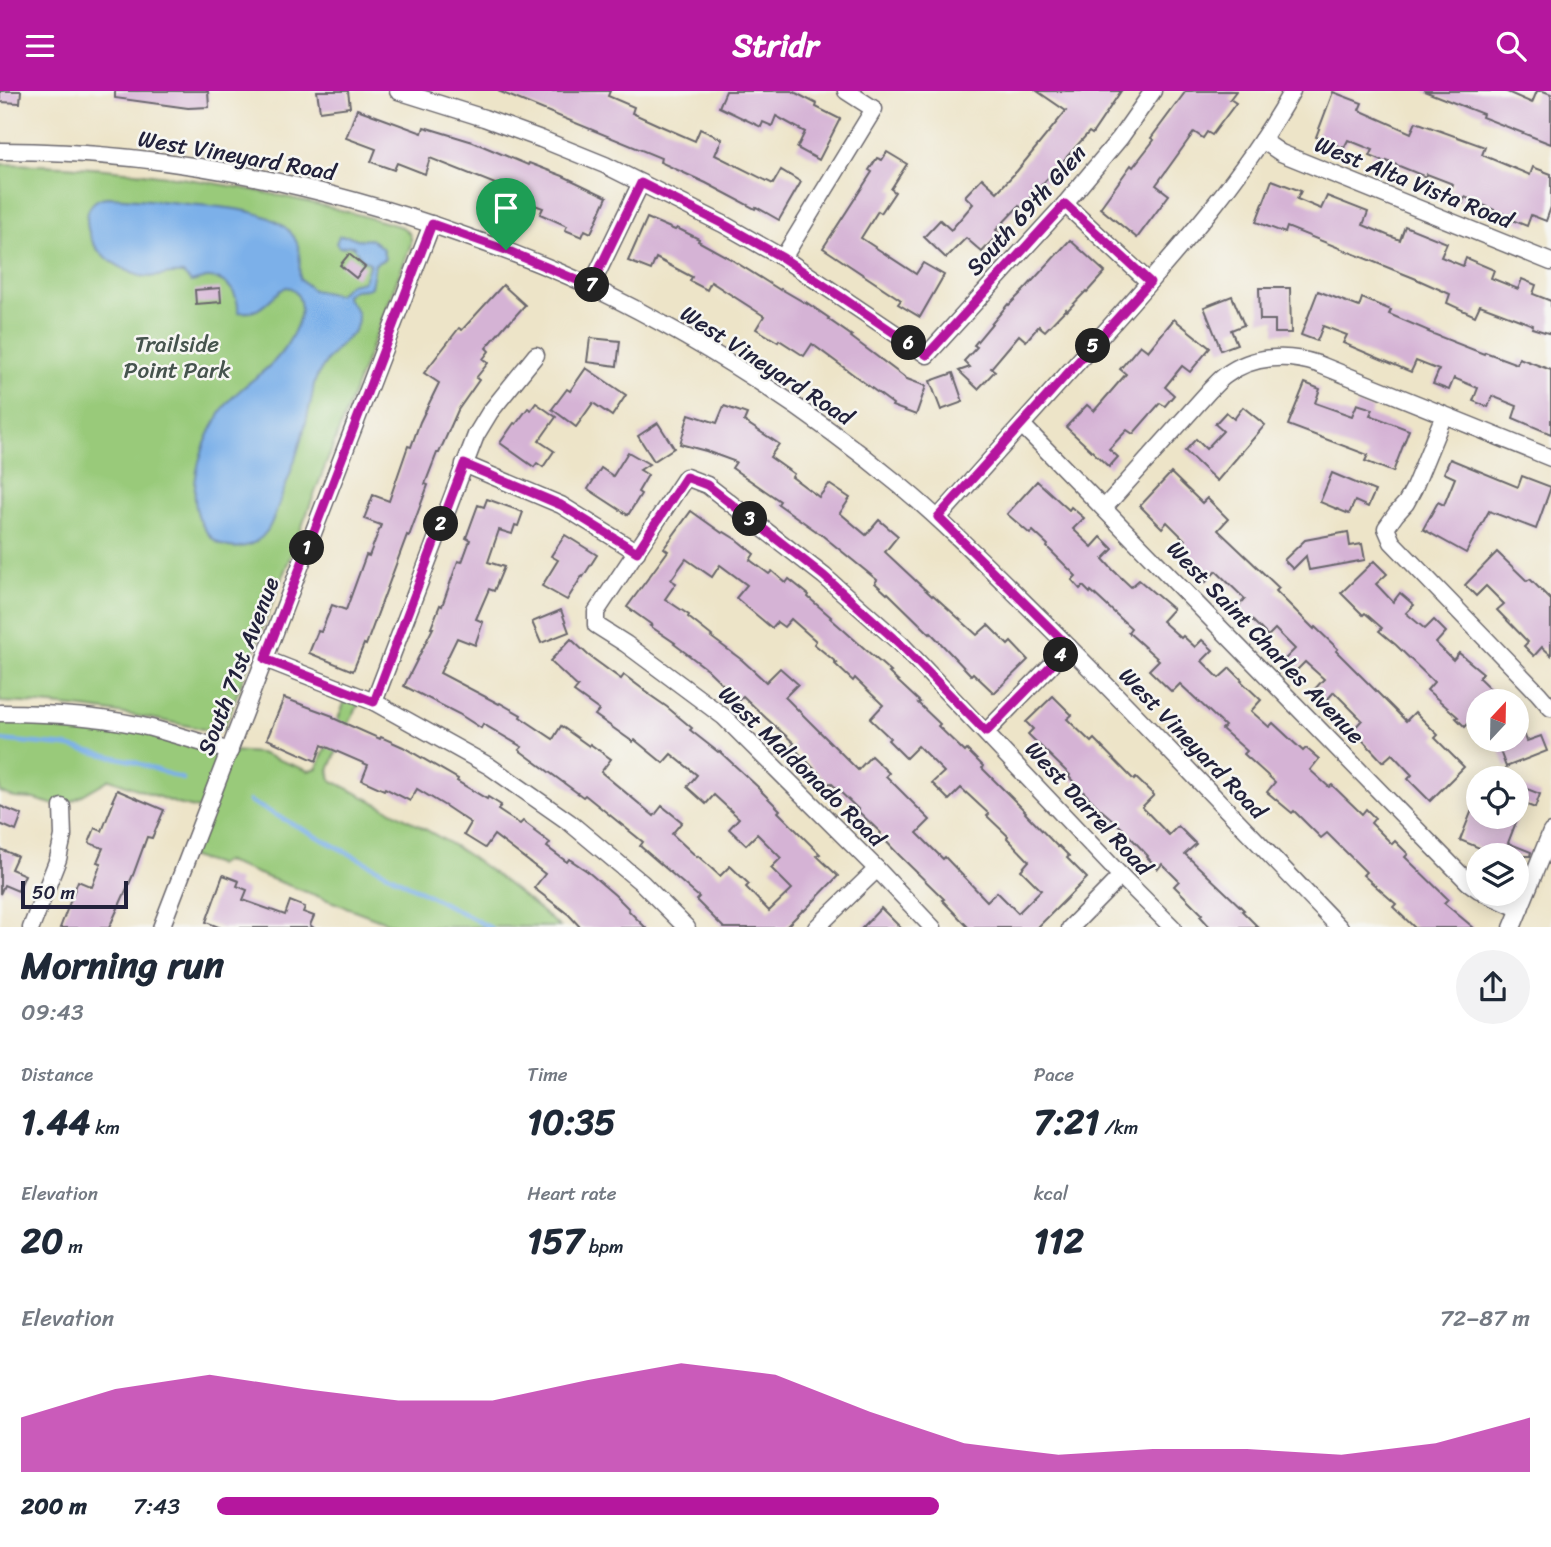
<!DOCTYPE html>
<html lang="en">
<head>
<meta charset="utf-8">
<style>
	body { margin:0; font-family:Sriracha,sans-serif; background:#f2f2f3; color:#1f2937; height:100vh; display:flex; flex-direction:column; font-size:26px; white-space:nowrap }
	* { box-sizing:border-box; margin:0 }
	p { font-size:23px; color:#747a83 }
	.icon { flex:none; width:38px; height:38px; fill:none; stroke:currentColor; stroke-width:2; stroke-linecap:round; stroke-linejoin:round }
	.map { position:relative; height:836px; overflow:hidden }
	.side { display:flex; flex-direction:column; background:#fff; flex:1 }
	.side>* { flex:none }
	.needle { width:46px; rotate:22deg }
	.fabs { position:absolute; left:1466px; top:598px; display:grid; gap:14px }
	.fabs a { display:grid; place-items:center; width:63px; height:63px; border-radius:50%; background:#fff; box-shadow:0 4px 18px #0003; font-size:35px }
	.scale { position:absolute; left:21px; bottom:18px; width:107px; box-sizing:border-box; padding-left:7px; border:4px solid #22223b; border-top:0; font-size:19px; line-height:24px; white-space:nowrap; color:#22223b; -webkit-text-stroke:5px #f6f6f2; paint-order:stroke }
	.pin { position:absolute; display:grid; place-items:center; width:60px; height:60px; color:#fff; margin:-72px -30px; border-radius:50% 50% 50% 0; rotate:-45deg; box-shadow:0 0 7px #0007 }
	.pin .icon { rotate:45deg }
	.km { position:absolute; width:35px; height:35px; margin:-18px; border-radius:50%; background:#222; color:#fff; font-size:19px; line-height:35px; text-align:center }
	.round { display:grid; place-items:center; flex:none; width:74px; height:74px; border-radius:37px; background:#f2f2f3 }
	.head { display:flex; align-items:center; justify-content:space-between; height:119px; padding:0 21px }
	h1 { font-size:38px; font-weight:800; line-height:52px }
	.stats { display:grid; grid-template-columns:repeat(3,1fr); gap:10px; height:119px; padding:7px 21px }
	.stats div { display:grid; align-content:center }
	.stats b { font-size:35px; font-weight:800 }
	.stats small { font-size:19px; font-weight:400 }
	.stats p { font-size:19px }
	.chart { height:196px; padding:14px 21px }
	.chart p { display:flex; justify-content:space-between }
	.chart svg { width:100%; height:126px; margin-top:7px; fill:#b5179e; opacity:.7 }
	ul { padding:0 21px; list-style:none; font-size:23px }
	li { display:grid; grid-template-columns:112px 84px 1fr; align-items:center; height:52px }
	li i { height:18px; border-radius:9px; background:#b5179e }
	header { display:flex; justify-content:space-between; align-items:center; height:91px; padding:0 21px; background:#b5179e; color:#fff; font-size:32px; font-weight:800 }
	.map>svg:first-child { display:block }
	.green { fill:#99ca7a; stroke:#5e765a; stroke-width:2 }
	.water { fill:#7cb0e9; stroke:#4f6992; stroke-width:2 }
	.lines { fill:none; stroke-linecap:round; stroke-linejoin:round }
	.stream { stroke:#7cb0e9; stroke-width:4.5 }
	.building { fill:#d5b3d5; fill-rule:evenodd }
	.minor-casing { stroke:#69666c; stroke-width:19 }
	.minor { stroke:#fff; stroke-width:16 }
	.route-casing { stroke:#fff; stroke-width:14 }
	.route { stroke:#b5179e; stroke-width:9 }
	.labels { text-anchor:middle; stroke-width:5; stroke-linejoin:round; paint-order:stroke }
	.street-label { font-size:23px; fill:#22223b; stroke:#f6f6f2 }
	.park-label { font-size:23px; fill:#46544e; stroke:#f6f6f2 }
</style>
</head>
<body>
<header><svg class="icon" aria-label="menu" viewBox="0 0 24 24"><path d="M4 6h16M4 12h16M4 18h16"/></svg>Stridr<svg class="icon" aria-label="search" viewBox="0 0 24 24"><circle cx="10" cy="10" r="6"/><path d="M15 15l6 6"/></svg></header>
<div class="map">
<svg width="1551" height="837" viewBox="0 0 1551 837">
	<rect width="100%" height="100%" fill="#f6f6f2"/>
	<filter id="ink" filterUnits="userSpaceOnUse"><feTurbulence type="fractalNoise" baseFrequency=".0143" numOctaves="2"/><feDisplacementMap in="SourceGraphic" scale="14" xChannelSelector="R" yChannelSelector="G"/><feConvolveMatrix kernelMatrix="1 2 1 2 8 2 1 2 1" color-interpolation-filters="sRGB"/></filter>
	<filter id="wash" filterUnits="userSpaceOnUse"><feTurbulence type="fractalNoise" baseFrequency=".00686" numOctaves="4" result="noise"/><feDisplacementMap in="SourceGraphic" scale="28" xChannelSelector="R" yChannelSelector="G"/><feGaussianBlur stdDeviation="1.57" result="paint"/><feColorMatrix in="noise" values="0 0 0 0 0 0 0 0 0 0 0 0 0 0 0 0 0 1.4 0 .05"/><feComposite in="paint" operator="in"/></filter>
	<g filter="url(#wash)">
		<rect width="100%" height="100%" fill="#ede4c8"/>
		<g class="green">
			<path d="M0 73C137 74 271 97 402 136 409 141 412 144 411 153L224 637 215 641C144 624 73 613 0 611Z"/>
			<path d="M348 602 362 607 346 638 329 679 331 689C372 710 414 730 454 755 492 779 526 807 560 836H399L224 770 217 774 189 765 206 720 178 713 110 688 62 716 34 708 15 707 0 701V622L89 627 230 660 260 662 309 680 317 677 336 633Z"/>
		</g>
		<path class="water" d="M106 106C134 107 161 110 188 113 219 116 275 117 294 146 303 160 298 172 300 188L313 199 337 204 350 193 364 190 370 172C360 169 359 163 353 155 347 153 345 157 339 156L336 152 339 145H349L360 149 370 148 374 150 383 158 385 168 375 173 371 196C362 202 357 194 346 204V207C356 216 362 225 355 239 353 243 348 247 344 250 333 262 319 277 314 293 313 300 312 307 310 314 303 347 292 379 280 410 276 420 273 431 267 440 254 458 228 463 212 447 177 412 202 348 226 314 240 295 262 285 277 267 288 254 308 223 298 205 296 202 294 199 291 197L286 196C266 208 264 224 238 221 239 203 227 186 207 187 202 188 196 190 191 191L183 183C167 181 149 190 134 183 123 178 107 169 98 159 84 142 80 110 106 106Z"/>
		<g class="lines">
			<g class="stream">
				<polyline points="0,649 66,655 132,670 183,688"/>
				<polyline points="249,710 491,837"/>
			</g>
		</g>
		<g id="blocks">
			<g class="building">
				<polygon points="0,0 21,0 20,12 0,11"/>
				<polygon points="115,0 208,0 209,16 188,17 115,7"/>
				<polygon points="317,0 348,0 350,16 320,20"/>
				<polygon points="498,0 610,0 608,5 634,16 632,22 663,36 695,50 700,38 722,48 715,64 773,93 781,79 801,91 779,129 756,116 755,118 706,92 660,71 661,67"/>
				<polygon points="726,0 792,0 817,13 816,16 840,28 819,69 797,57 805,41 776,25 772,35 763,31 761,36 719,16"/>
				<polygon points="1037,0 1121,0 1092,43 1089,41 1021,117 1019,115 996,139 999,142 982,161 966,147 946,167 924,146 940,129 951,139 973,113 965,105 982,87 997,101 1017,80 1066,20"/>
				<polygon points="1186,0 1236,0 1230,8 1236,12 1212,44 1207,41 1203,47 1194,41 1156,94 1169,104 1137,147 1100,117 1131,74 1133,76 1154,49 1151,47"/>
				<polygon points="1424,0 1505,0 1532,12 1537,0 1543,0 1551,3 1551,53 1482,26 1483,23"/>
				<polygon points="1333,1 1362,12 1359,19 1411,42 1416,31 1485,56 1482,64 1530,84 1533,76 1551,83 1551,116 1546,130 1531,124 1527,135 1512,129 1513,127 1465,106 1463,112 1448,106 1453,93 1427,83 1426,86 1387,70 1387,72 1370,65 1373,59 1348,49 1344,57 1316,46"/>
				<polygon points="357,18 422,42 424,36 473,51 528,74 529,72 563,85 607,106 591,142 585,139 582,146 565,139 567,135 540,123 543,117 516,107 518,102 430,67 425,83 397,72 394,79 371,71 376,58 346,47"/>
				<polygon points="887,61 907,73 891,98 895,101 881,122 878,120 861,147 916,183 923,172 944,184 920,226 898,213 901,209 823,157 872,81 869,79 877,67 882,69"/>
				<polygon points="1272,89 1301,100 1297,108 1321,118 1327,105 1368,121 1363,134 1387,144 1400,149 1405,135 1447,152 1441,166 1463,175 1466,167 1494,179 1491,187 1518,198 1522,188 1536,194 1533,203 1551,210 1551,243 1532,237 1533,234 1480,214 1475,225 1447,212 1450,203 1414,187 1287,136 1285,142 1256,131"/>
				<polygon points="647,127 675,139 677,137 699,148 698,150 729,167 780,199 781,198 807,213 807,212 829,227 828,228 852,245 851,246 907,288 926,295 916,324 892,315 893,313 812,253 804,265 779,249 778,251 756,238 764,225 711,191 707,199 690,190 692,186 656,167 651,179 628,170"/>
				<polygon points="1070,149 1105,181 1087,201 1086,200 1067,220 1066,218 1045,240 1039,235 1026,250 1019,244 991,277 995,280 978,298 959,280 970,276 964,270 977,256 974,254 1008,213 1009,214 1024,199"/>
				<polygon points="349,163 365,176 356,187 340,174"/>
				<polygon points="503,194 525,214 509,232 508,231 486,257 489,260 483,268 488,272 476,287 479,289 458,319 439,362 437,362 425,393 428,394 418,421 409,445 407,444 366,554 364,553 353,580 309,562 318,540 321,541 332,514 346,519 366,464 369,465 381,434 364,428 373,404 389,410 408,355 411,356 420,331 439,292 424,282 459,237 462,239"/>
				<polygon points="220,197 221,211 196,213 195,199"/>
				<polygon points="1259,197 1290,197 1291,242 1275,242 1275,229 1260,229"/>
				<polygon points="1318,200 1359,216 1362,207 1391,219 1389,223 1429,240 1428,241 1484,263 1485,261 1517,273 1519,267 1551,279 1551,343 1513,327 1517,315 1492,305 1488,316 1473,310 1478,297 1454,287 1449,299 1433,293 1439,279 1416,270 1411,281 1343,252 1347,244 1323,235 1317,250 1301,244"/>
				<polygon points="1232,205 1244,234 1231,239 1237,253 1221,259 1204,216"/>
				<polygon points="1174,228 1210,257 1190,281 1182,275 1165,296 1174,304 1165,315 1160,312 1133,343 1127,339 1109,358 1118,366 1109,376 1066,336 1087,314 1094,320 1126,283 1120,278 1140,254 1148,260"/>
				<polygon points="590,247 620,250 617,275 587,271"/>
				<polygon points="586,277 626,304 612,325 593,312 576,336 552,318 567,298 570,300"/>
				<polygon points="953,282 963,311 941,319 930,290"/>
				<polygon points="1305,292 1320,298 1315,312 1352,325 1357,313 1373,318 1370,324 1409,339 1393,381 1365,370 1368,364 1288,334"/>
				<polygon points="536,312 556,326 539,350 554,360 543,376 537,372 534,376 500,352 514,332 516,333 528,317 531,319"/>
				<polygon points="724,315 747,323 744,330 779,353 770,366 794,383 792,386 819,406 829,393 850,407 840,422 866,444 879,429 898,445 885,461 932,505 933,504 977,544 988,534 1008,554 1011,551 1028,569 994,602 973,582 971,584 931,542 930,543 888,502 887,503 875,492 877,489 823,445 778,413 780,410 732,377 736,371 706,360 680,353 689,323 717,332"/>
				<polygon points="1243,316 1265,334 1217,390 1185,360 1196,348 1206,358 1223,340 1215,333 1226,321 1234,328"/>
				<polygon points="658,332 674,357 654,370 638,345"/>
				<polygon points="628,361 649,373 640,379 648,384 638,401 641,403 628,424 588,398 601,377 613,385"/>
				<polygon points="1450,368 1518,396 1522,385 1551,396 1536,438 1489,420 1466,462 1423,438 1438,411 1444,414 1455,387 1444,382"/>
				<polygon points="1171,382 1202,412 1207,407 1228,428 1218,439 1279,497 1276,500 1314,538 1315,536 1338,558 1336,560 1406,630 1415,621 1438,644 1435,647 1464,676 1430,710 1408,688 1412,684 1392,663 1383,671 1353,639 1362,629 1334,601 1325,611 1313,600 1324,588 1305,571 1295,581 1284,569 1295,558 1275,538 1268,545 1250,527 1247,530 1235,519 1245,508 1216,480 1206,491 1175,458 1185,449 1167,431 1162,437 1140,415"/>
				<polygon points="1332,382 1375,400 1368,416 1355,410 1349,423 1320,411"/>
				<polygon points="1037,390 1069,419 1071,416 1084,427 1073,438 1092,456 1101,446 1113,458 1103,468 1113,479 1131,496 1139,489 1173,518 1162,530 1181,547 1183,545 1195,556 1202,549 1213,559 1202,570 1219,587 1230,577 1242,589 1241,590 1261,609 1251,620 1269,636 1273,632 1303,660 1306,657 1319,668 1310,679 1329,696 1332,694 1362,723 1366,718 1375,727 1371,732 1392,753 1395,750 1408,763 1405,766 1448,808 1444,812 1474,837 1415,837 1393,816 1396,813 1363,784 1366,781 1327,742 1321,747 1294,720 1292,722 1267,701 1275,691 1244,663 1247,660 1222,638 1225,635 1180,593 1172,601 1149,579 1159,569 1128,541 1131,537 1091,500 1090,502 1083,495 1080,498 1072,489 1076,485 1047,456 1048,454 1033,440 1030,443 1007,423"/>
				<polygon points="487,408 523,421 518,435 515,434 512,443 499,439 488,471 504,476 494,500 489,498 476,528 483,531 475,554 457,547 440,582 499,613 500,612 521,624 520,626 553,648 561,635 589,655 590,653 611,668 601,681 654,725 662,715 682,731 672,743 697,766 698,765 720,785 730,775 749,793 746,796 769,820 792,798 771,777 781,767 757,743 746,754 729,738 739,727 714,704 706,713 687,696 697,684 671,663 663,672 635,649 633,651 595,624 599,619 574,601 578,596 550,570 571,548 588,564 621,588 624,584 644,599 644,600 667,616 692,637 690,639 718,661 719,660 758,696 758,697 780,719 778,721 820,763 817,765 838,785 804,820 803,819 785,837 724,837 696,809 699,806 640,755 643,751 585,704 583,706 519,659 522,656 483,633 481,637 459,623 404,595 433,537 431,537 440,514 442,515 458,470 462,471 470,449 466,447 478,414 484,416"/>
				<path d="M691 420 722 442 724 441 737 449 754 463 750 469 769 483 772 480 786 492 789 488 809 504 808 506 831 526 830 527 891 581 889 582 920 611 918 612 940 633 938 635 965 661 967 659 983 675 982 677 1026 721 1025 722 1058 756 1059 755 1069 765 1067 767 1087 787 1037 837H969L942 809 944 808 900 765 880 744 881 742 858 720 859 719 831 692 829 693 792 655 794 652 766 627 743 605 739 609 707 578 674 553 675 552 650 535 652 534 627 516 668 460 664 457ZM686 468 712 486 720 474 747 494 736 507 772 537 777 531 784 536 791 528 816 550 814 553 837 572 835 573 853 590 855 587 883 614 870 628 890 647 888 649 906 667 918 655 944 681 932 692 949 709 961 697 989 723 987 725 1008 745 1007 747 1029 770 1021 779 1041 799 1018 822 997 801 987 810 945 766 943 768 917 742 930 729 886 685 889 682 871 665 858 679 785 606 798 593 780 577 766 591 742 569 711 546 712 545 688 526 689 524 665 508 676 492 671 489Z"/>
				<polygon points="1348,441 1350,455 1362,453 1365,469 1309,479 1306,465 1293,478 1284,469 1305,449"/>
				<polygon points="565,444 597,464 583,486 582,485 567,509 542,495 558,469 551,465"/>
				<polygon points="1497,461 1527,490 1530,488 1551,509 1551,564 1542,556 1534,565 1524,555 1528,551 1497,519 1504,513 1486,495 1476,505 1465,494"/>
				<polygon points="1374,470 1387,483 1376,493 1393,511 1400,502 1414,514 1406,522 1425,538 1434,529 1446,541 1436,552 1453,569 1459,562 1483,582 1479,587 1504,611 1481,611 1479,604 1479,642 1469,632 1465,636 1456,627 1458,626 1427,599 1434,591 1396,554 1379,540 1382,537 1365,522 1363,524 1341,502"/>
				<polygon points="561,519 569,541 541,552 532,531"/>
				<polygon points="1053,605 1072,624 1067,628 1091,651 1094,648 1134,689 1136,687 1154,704 1142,716 1169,744 1178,735 1196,753 1185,763 1244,819 1242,820 1259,837 1211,837 1200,825 1202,823 1174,795 1179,790 1162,773 1158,778 1147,766 1148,765 1122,737 1099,717 1069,686 1070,684 1028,643 1033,638 1026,631"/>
				<polygon points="284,607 333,625 333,627 380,648 381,646 403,656 458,688 457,690 487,708 488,706 501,714 498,719 507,725 520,733 523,730 535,739 534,740 550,752 547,756 567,771 569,768 587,780 615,804 629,818 628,819 646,837 581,837 569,824 534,797 545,783 494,744 485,757 464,744 471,732 447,716 417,698 410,710 385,697 384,699 362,689 368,674 322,654 316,670 267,648"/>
				<polygon points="1517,626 1527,650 1541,645 1547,660 1506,676 1496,649 1517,649"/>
				<polygon points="1517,694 1540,703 1535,717 1517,710"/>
				<polygon points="117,699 164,719 152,747 147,746 133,784 109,837 60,837 78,790 92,796 101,772 97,771 103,757 89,752 95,737 102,740 114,710 112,710"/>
				<polygon points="1478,704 1479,726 1518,726 1508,752 1531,761 1530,765 1499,765 1460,749"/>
				<polygon points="0,715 22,724 16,740 0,733"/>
				<polygon points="0,758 17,765 11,778 25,784 18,800 4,794 0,803"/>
				<polygon points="223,784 239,790 237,795 247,799 243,809 285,824 290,810 305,816 303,821 314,825 310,834 314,837 221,837 206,831"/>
				<polygon points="881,817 901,837 862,837"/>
			</g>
		</g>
	</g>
	<g filter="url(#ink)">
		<use href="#blocks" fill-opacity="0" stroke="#69666c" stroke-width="2"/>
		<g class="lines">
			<defs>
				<g id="minor">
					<polyline points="398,0 484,27 541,48 605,74 723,133 783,167 927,264 1065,113 1120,47 1153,0"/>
					<polyline points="1262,49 1281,62 1551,171"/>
					<path d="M0 60C158 60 317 92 465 145 508 160 551 176 592 196 703 250 808 318 903 397 952 438 997 485 1043 530 1144 631 1241 734 1340 837"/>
					<polyline points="1065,113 1149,191"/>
					<polyline points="783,167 874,18 846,0"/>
					<polyline points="591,195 641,92"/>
					<polyline points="1444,324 1414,397 1406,412 1396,423 1386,437 1392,451 1538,602 1551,617"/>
					<polyline points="1022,334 1468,791 1479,799"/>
					<polyline points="464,373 561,414 637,461"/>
					<path d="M1104 417 1210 299C1215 294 1220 288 1226 284 1253 264 1288 263 1318 273L1551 367"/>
					<path d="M938 427C996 362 1055 297 1113 232 1178 159 1244 86 1292 0"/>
					<polyline points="265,568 374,611 489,675 569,731 642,792 687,837"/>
					<polyline points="374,611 476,344 490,321 536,264"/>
					<path d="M0 622C50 622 102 625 151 637 177 644 203 652 230 660"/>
					<polyline points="986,641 1069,556"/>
					<polyline points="1486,803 1520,818"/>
					<polyline points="31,837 58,768 63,745 62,716"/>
					<polyline points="161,837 432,133"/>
					<polyline points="816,837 877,778"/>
					<polyline points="933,837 877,778 724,626 626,553 596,534 596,521 686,386 707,394 824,485 901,553 1121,785 1173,837"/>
					<polyline points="1070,837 1121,785"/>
					<polyline points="1512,837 1551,741"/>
				</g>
			</defs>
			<use href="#minor" class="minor-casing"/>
			<use href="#minor" class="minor"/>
		</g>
	</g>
	<g class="lines" filter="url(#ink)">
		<defs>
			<polygon id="route" points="641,92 723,133 783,167 927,264 1065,113 1150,191 938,426 1069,556 986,641 901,554 824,485 707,394 686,386 637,461 561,414 464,373 374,611 265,568 432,133 506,159 591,195"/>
		</defs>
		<use href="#route" class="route-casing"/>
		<use href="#route" class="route"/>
	</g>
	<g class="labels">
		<g class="street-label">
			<text transform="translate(237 64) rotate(10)" y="8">West Vineyard Road</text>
			<text transform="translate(1414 91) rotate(22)" y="8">West Alta Vista Road</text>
			<text transform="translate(1026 119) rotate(-48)" y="8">South 69th Glen</text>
			<text transform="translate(767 274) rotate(33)" y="8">West Vineyard Road</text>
			<text transform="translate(1266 551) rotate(46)" y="8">West Saint Charles Avenue</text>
			<text transform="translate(238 575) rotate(-69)" y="8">South 71st Avenue</text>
			<text transform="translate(1193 652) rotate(46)" y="8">West Vineyard Road</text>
			<text transform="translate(802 675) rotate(44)" y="8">West Maldonado Road</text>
			<text transform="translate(1089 717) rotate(47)" y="8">West Darrel Road</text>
		</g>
		<g class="park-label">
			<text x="177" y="261">Trailside<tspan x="177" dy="26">Point Park</tspan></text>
		</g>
	</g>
</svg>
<div class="fabs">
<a><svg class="needle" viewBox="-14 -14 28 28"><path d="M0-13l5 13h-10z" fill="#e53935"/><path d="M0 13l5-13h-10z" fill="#747a83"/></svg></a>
<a><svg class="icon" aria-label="locate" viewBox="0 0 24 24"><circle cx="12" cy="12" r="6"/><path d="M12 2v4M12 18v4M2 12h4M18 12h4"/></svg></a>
<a><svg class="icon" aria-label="layers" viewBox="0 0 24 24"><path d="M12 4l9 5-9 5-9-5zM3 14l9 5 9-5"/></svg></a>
</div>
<div class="scale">50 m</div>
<div class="pin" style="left:506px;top:159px;background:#1e9e55"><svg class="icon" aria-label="arrive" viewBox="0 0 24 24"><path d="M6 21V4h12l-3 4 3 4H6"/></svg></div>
<b class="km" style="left:307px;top:457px">1</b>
<b class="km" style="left:441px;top:433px">2</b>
<b class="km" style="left:750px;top:428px">3</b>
<b class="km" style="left:1061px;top:564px">4</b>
<b class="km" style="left:1093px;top:255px">5</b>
<b class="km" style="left:909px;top:252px">6</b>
<b class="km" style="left:592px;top:194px">7</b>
</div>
<section class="side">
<div class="head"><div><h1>Morning run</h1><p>09:43</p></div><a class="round"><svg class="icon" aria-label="share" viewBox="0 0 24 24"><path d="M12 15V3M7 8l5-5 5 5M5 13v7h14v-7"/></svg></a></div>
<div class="stats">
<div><p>Distance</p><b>1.44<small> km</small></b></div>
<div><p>Time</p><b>10:35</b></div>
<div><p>Pace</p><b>7:21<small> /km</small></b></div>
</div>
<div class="stats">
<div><p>Elevation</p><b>20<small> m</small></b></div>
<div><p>Heart rate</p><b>157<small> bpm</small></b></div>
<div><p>kcal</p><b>112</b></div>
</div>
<div class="chart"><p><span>Elevation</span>72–87 m</p>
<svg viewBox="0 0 160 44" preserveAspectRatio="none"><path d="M0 44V25L10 15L20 10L30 15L40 19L50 19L60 12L70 6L80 10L90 23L100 34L110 38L120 36L130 36L140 38L150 34L160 25V44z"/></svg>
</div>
<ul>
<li><b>200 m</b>7:43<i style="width:55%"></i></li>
</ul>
</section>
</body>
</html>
